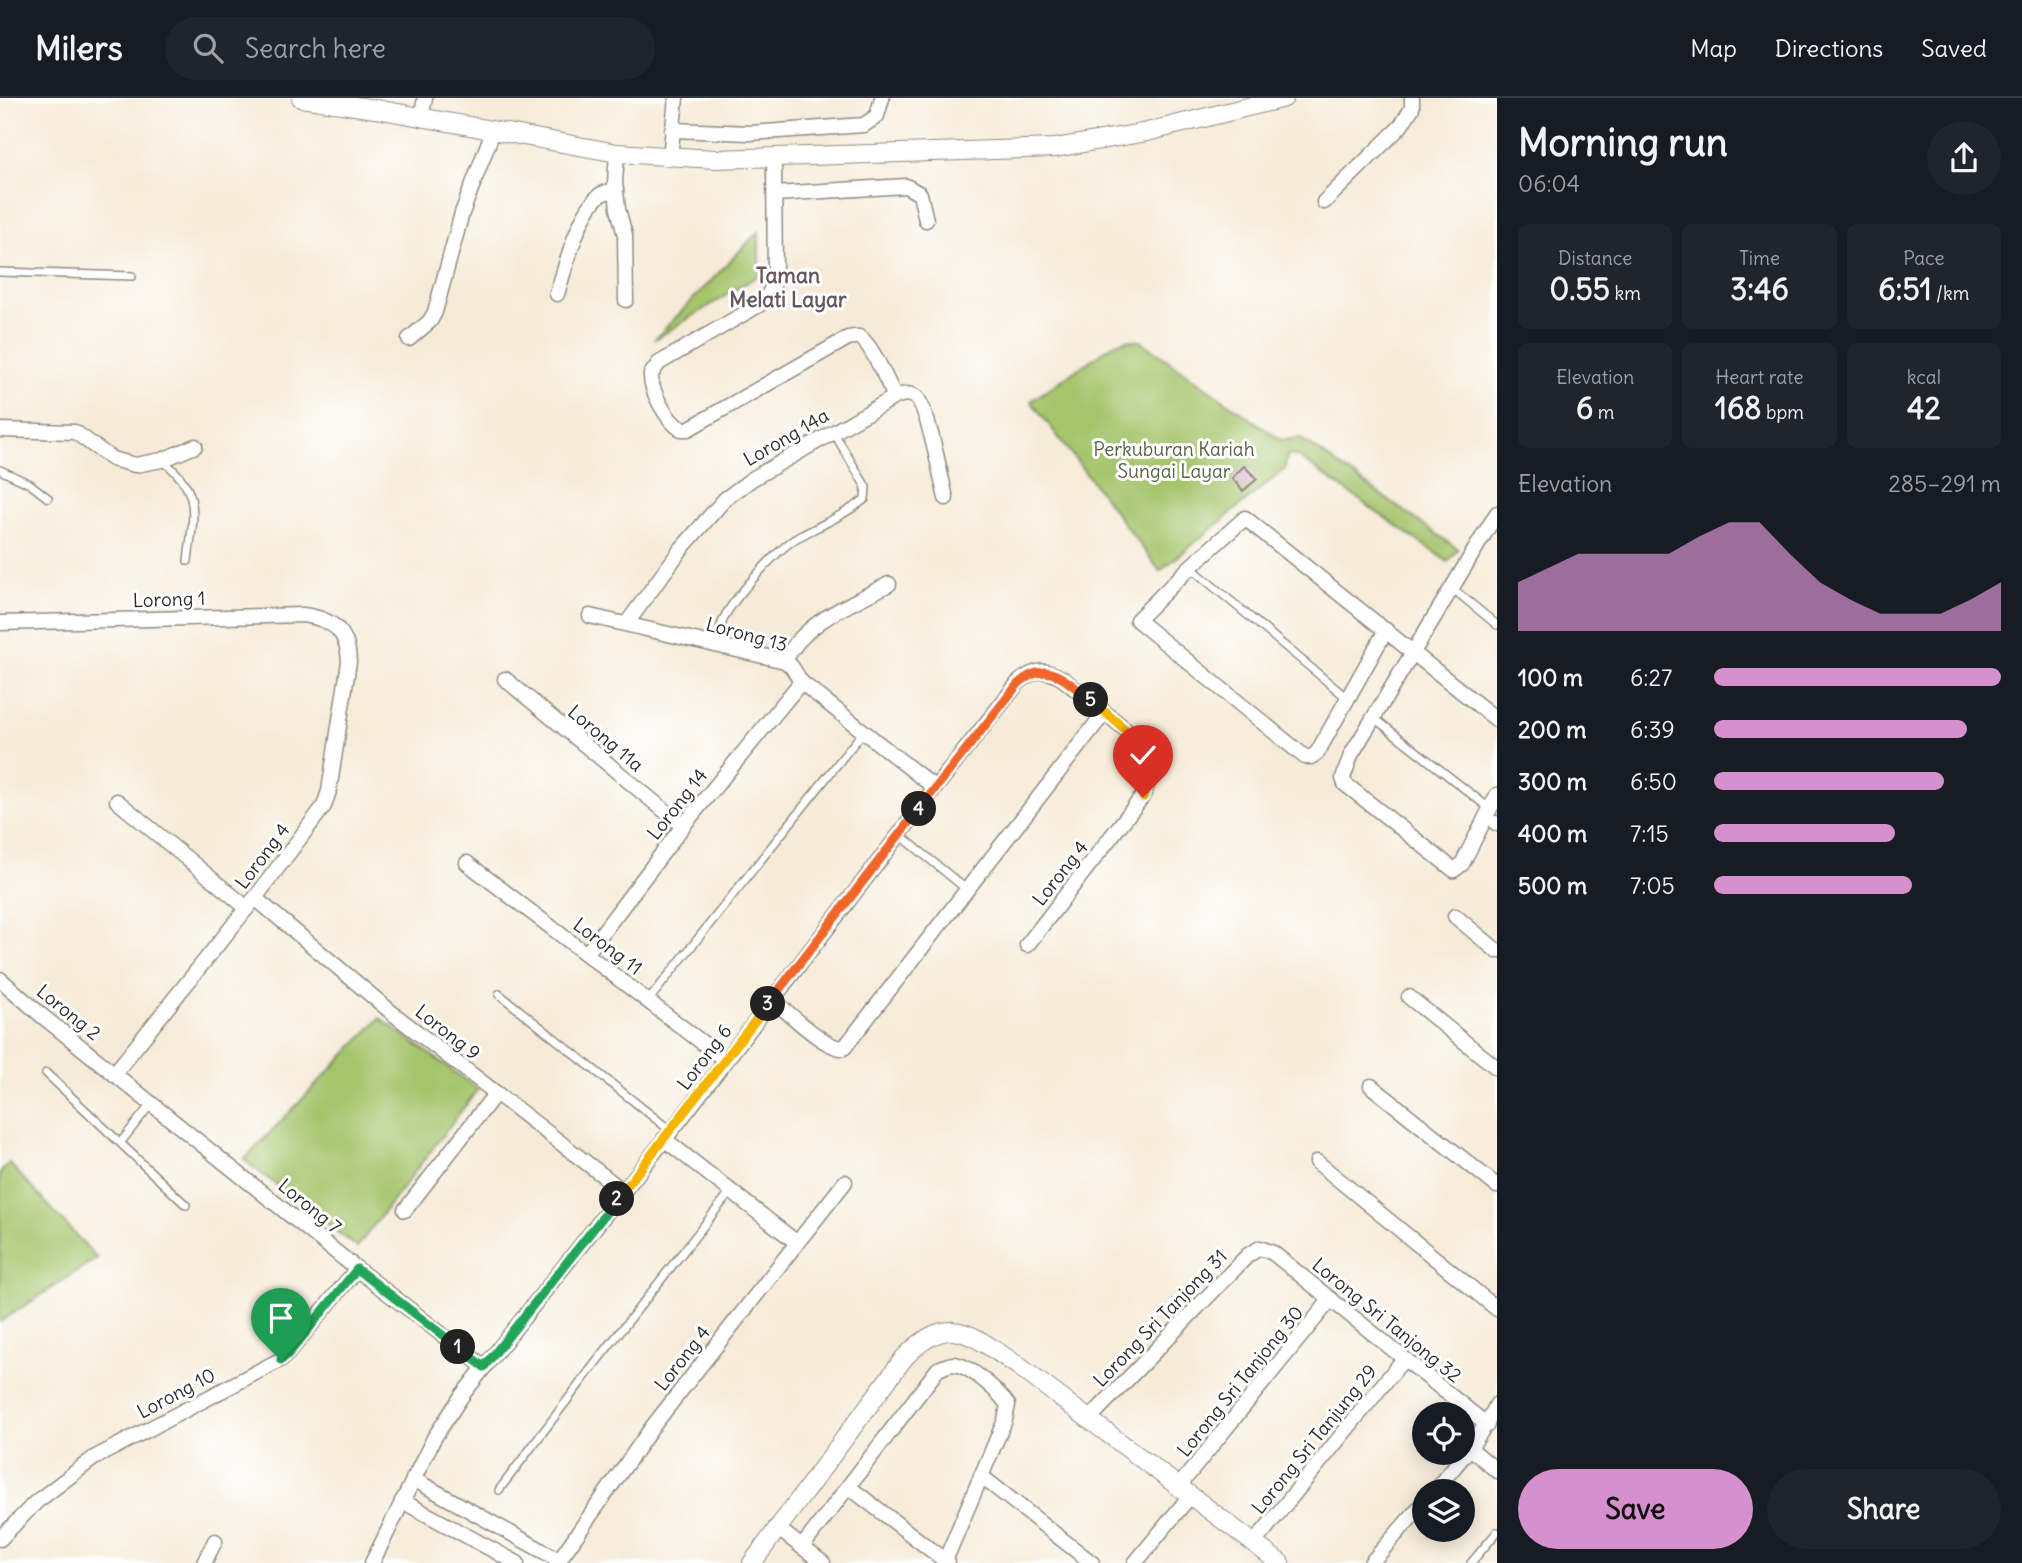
<!DOCTYPE html>
<html lang="en">
<head>
<meta charset="utf-8">
<style>
	body { margin:0; font-family:Delius,sans-serif; background:#20242c; color:#f1f3f6; height:100vh; display:flex; flex-direction:column; font-size:26px; white-space:nowrap }
	* { box-sizing:border-box; margin:0 }
	p { font-size:23px; color:#9ea1a6 }
	.icon { flex:none; width:38px; height:38px; fill:none; stroke:currentColor; stroke-width:2; stroke-linecap:round; stroke-linejoin:round }
	.map { position:relative; flex:1; overflow:hidden }
	.panel { display:flex; flex-direction:column; background:#171b24; width:525px }
	.panel>* { flex:none }
	.controls { position:absolute; left:1412px; top:1304px; display:grid; gap:14px }
	.controls a { display:grid; place-items:center; width:63px; height:63px; border-radius:50%; background:#171b24; box-shadow:0 4px 18px #0003; font-size:35px }
	.pin { position:absolute; display:grid; place-items:center; width:60px; height:60px; color:#fff; margin:-72px -30px; border-radius:50% 50% 50% 0; rotate:-45deg; box-shadow:0 0 7px #0007 }
	.pin .icon { rotate:45deg }
	.km { position:absolute; width:35px; height:35px; margin:-18px; border-radius:50%; background:#222; color:#fff; font-size:19px; line-height:35px; text-align:center }
	.round { display:grid; place-items:center; flex:none; width:74px; height:74px; border-radius:37px; background:#20242c }
	.overview { display:flex; align-items:center; justify-content:space-between; height:119px; padding:0 21px }
	h1 { font-size:38px; font-weight:800; line-height:52px }
	.stats { display:grid; grid-template-columns:repeat(3,1fr); gap:10px; height:119px; padding:7px 21px }
	.stats div { display:grid; align-content:center; border-radius:10px; background:#20242c; text-align:center }
	.stats b { font-size:30px; font-weight:800 }
	.stats small { font-size:19px; font-weight:400 }
	.stats p { font-size:19px }
	.chart { height:196px; padding:14px 21px }
	.chart p { display:flex; justify-content:space-between }
	.chart svg { width:100%; height:126px; margin-top:7px; fill:#d690ce; opacity:.7 }
	.primary-button { display:flex; gap:14px; margin-top:auto; padding:14px 21px }
	.primary-button a { flex:1; height:80px; border-radius:42px; background:#d690ce; color:#111; font-size:28px; font-weight:800; line-height:80px; text-align:center }
	.primary-button a+a { background:#20242c; color:#f1f3f6 }
	ul { padding:0 21px; list-style:none; font-size:23px }
	li { display:grid; grid-template-columns:112px 84px 1fr; align-items:center; height:52px }
	li i { height:18px; border-radius:9px; background:#d690ce }
	header { display:flex; align-items:center; gap:42px; box-sizing:border-box; height:98px; padding:0 35px; background:#171b24; border-bottom:2px solid #363941 }
	header strong { font-size:33px }
	nav { display:flex; gap:38px; margin-inline-start:auto; font-size:24px }
	.search { width:490px; height:63px; background:#20242c; display:flex; align-items:center; gap:18px; box-sizing:border-box; padding:0 24px; border-radius:38px; color:#9ea1a6; font-size:26px }
	main { display:flex; flex:1; min-height:0 }
	.map>svg:first-child { display:block }
	.green { fill:#a5c46c; stroke:#68784c; stroke-width:2 }
	.building { fill:#d8a8bc }
	.lines { fill:none; stroke-linecap:round; stroke-linejoin:round }
	.service-casing { stroke:#908b82; stroke-width:10 }
	.minor-casing { stroke:#908b82; stroke-width:17 }
	.tertiary-casing { stroke:#908b82; stroke-width:20 }
	.service { stroke:#fff; stroke-width:7 }
	.minor { stroke:#fff; stroke-width:14 }
	.tertiary { stroke:#fff; stroke-width:18 }
	.split-1-casing { stroke:#fff; stroke-width:14 }
	.split-2-casing { stroke:#fff; stroke-width:14 }
	.split-3-casing { stroke:#fff; stroke-width:14 }
	.split-4-casing { stroke:#fff; stroke-width:14 }
	.split-5-casing { stroke:#fff; stroke-width:14 }
	.split-6-casing { stroke:#fff; stroke-width:14 }
	.split-1 { stroke:#22a559; stroke-width:9 }
	.split-2 { stroke:#22a559; stroke-width:9 }
	.split-3 { stroke:#f5b400; stroke-width:9 }
	.split-4 { stroke:#f0652b; stroke-width:9 }
	.split-5 { stroke:#f0652b; stroke-width:9 }
	.split-6 { stroke:#f5b400; stroke-width:9 }
	.labels { text-anchor:middle; stroke-width:6; stroke-linejoin:round; paint-order:stroke }
	.street-label { font-size:19px; fill:#2b2b2b; stroke:#fff }
	.park-label { font-size:19px; fill:#566142; stroke:#fff }
	.neighbourhood-label { font-size:21px; font-weight:bold; fill:#68575e; stroke:#fff }
</style>
</head>
<body>
<header>
<strong>Milers</strong>
<div class="search"><svg class="icon" aria-label="search" viewBox="0 0 24 24"><circle cx="10" cy="10" r="6"/><path d="M15 15l6 6"/></svg>Search here</div>
<nav><a>Map</a><a>Directions</a><a>Saved</a></nav>
</header>
<main>
<div class="map">
<svg width="1497" height="1465" viewBox="0 0 1497 1465">
	<rect width="100%" height="100%" fill="#fff"/>
	<filter id="ink" filterUnits="userSpaceOnUse"><feTurbulence type="fractalNoise" baseFrequency=".0143" numOctaves="2"/><feDisplacementMap in="SourceGraphic" scale="14" xChannelSelector="R" yChannelSelector="G"/><feConvolveMatrix kernelMatrix="1 2 1 2 8 2 1 2 1" color-interpolation-filters="sRGB"/></filter>
	<filter id="wash" filterUnits="userSpaceOnUse"><feTurbulence type="fractalNoise" baseFrequency=".00686" numOctaves="4" result="noise"/><feDisplacementMap in="SourceGraphic" scale="28" xChannelSelector="R" yChannelSelector="G"/><feGaussianBlur stdDeviation="1.57" result="paint"/><feColorMatrix in="noise" values="0 0 0 0 0 0 0 0 0 0 0 0 0 0 0 0 0 1.4 0 .05"/><feComposite in="paint" operator="in"/></filter>
	<g filter="url(#wash)">
		<rect width="100%" height="100%" fill="#f6ebd8"/>
		<g class="green">
			<polygon points="759,133 759,177 654,242"/>
			<polygon points="1127,242 1140,243 1281,342 1300,340 1458,451 1448,464 1297,358 1287,357 1285,371 1160,473 1031,303 1116,245"/>
			<polygon points="380,920 478,991 357,1149 244,1062"/>
			<polygon points="9,1065 97,1160 0,1224 0,1075"/>
		</g>
		<g id="blocks">
			<polygon class="building" points="1244,368 1257,381 1243,393 1232,380"/>
		</g>
	</g>
	<g filter="url(#ink)">
		<use href="#blocks" fill-opacity="0" stroke="#908b82" stroke-width="2"/>
		<g class="lines">
			<defs>
				<g id="service">
					<polyline points="0,174 132,178"/>
					<path d="M162 362C203 394 193 417 188 463"/>
					<polyline points="0,372 30,386 48,400"/>
					<polyline points="1190,469 1347,600"/>
					<polyline points="1452,490 1497,527"/>
					<path d="M717 547C719 536 720 526 726 516 738 496 776 453 795 441 818 428 844 418 865 401L866 389 834 335"/>
					<polyline points="1373,619 1489,710"/>
					<polyline points="899,736 966,791"/>
					<polyline points="499,896 671,1033"/>
					<polyline points="648,903 863,634"/>
					<polyline points="46,975 186,1107"/>
					<polyline points="121,1044 151,1006"/>
					<polyline points="499,1392 597,1263 731,1093"/>
					<polyline points="1471,1465 1497,1434"/>
				</g>
				<g id="minor">
					<polyline points="421,19 425,0"/>
					<polyline points="672,32 750,35 864,27 877,18 882,0"/>
					<polyline points="617,55 615,85 618,111 625,137 626,202"/>
					<polyline points="670,60 676,0"/>
					<path d="M774 60 775 182C772 193 767 200 759 207L659 265 651 276C650 293 667 323 681 331H688L848 240C851 240 856 238 859 239 871 244 888 286 895 299"/>
					<polyline points="775,96 906,88 920,96 926,122"/>
					<polyline points="1324,104 1400,29 1412,10 1412,0"/>
					<path d="M557 196C565 171 579 113 600 97 604 94 610 93 616 92"/>
					<polyline points="409,241 430,223 435,214 462,115 493,33"/>
					<polyline points="0,332 75,334 112,361 135,367 162,362 195,348"/>
					<polyline points="1497,415 1351,657 1343,680 1345,686 1454,772 1462,766 1497,697"/>
					<polyline points="590,518 785,563 792,569 801,584 935,690"/>
					<path d="M0 525 303 517C333 521 348 533 349 564L329 693 324 708 255 800 114 976"/>
					<path d="M627 525 682 450 725 401 752 381 895 299C902 296 909 294 916 299 928 309 941 381 946 400"/>
					<polyline points="1386,532 1317,655 1311,659 1305,659 1137,522 1190,469 1245,420 1497,622"/>
					<path d="M785 563C804 523 852 506 889 486"/>
					<polyline points="505,581 683,728"/>
					<polyline points="117,703 247,810"/>
					<polyline points="1496,725 1497,726"/>
					<polyline points="467,765 725,962"/>
					<polyline points="255,800 396,918 623,1093"/>
					<polyline points="1455,818 1497,853"/>
					<polyline points="587,855 683,728 801,584"/>
					<polyline points="0,881 41,917 357,1171 484,1269"/>
					<polyline points="1409,899 1497,970"/>
					<path d="M772 901C787 913 826 952 844 950L1105 614"/>
					<polyline points="1371,988 1497,1088"/>
					<polyline points="664,1041 796,1144"/>
					<polyline points="1317,1064 1497,1211"/>
					<polyline points="405,1112 496,995"/>
					<polyline points="1090,1320 1248,1157 1260,1150 1273,1155 1487,1327"/>
					<polyline points="1471,1351 1497,1373"/>
					<polyline points="981,1378 1092,1465"/>
					<polyline points="413,1381 559,1462"/>
					<polyline points="1179,1388 1331,1201"/>
					<polyline points="849,1389 948,1465"/>
					<path d="M1434 1393C1458 1365 1481 1339 1497 1306"/>
					<polyline points="402,1403 517,1465"/>
					<polyline points="776,1429 823,1465"/>
					<polyline points="0,1441 36,1404 94,1360 280,1262 288,1255 357,1171"/>
					<polyline points="1254,1445 1403,1262"/>
					<path d="M802 1449 938 1271C944 1269 948 1266 954 1266 971 1268 999 1294 1008 1307L1005 1322 945 1463"/>
					<polyline points="204,1465 215,1443"/>
					<path d="M372 1465 434 1340 463 1296 680 1022 935 690 1018 585C1034 571 1045 570 1063 581L1144 646C1156 660 1150 684 1142 699L1027 847"/>
					<polyline points="557,1465 653,1328 845,1084"/>
					<polyline points="1135,1465 1191,1397"/>
					<polyline points="1371,1465 1424,1404"/>
				</g>
				<g id="tertiary">
					<polyline points="301,0 382,12 617,55 715,61 1055,50 1147,34 1284,0"/>
					<path d="M752 1465 904 1260C950 1212 971 1237 1017 1267L1280 1465"/>
				</g>
			</defs>
			<use href="#service" class="service-casing"/>
			<use href="#minor" class="minor-casing"/>
			<use href="#tertiary" class="tertiary-casing"/>
			<use href="#service" class="service"/>
			<use href="#minor" class="minor"/>
			<use href="#tertiary" class="tertiary"/>
		</g>
	</g>
	<g class="lines" filter="url(#ink)">
		<defs>
			<polyline id="split-1" points="281,1262 289,1255 357,1171 458,1249"/>
			<polyline id="split-2" points="458,1249 484,1269 617,1101"/>
			<polyline id="split-3" points="617,1101 768,906"/>
			<polyline id="split-4" points="768,906 919,711"/>
			<path id="split-5" d="M919 711 1018 586C1048 559 1065 583 1091 602"/>
			<path id="split-6" d="M1091 602 1148 651C1154 666 1149 684 1143 699"/>
		</defs>
		<use href="#split-1" class="split-1-casing"/>
		<use href="#split-2" class="split-2-casing"/>
		<use href="#split-3" class="split-3-casing"/>
		<use href="#split-4" class="split-4-casing"/>
		<use href="#split-5" class="split-5-casing"/>
		<use href="#split-6" class="split-6-casing"/>
		<use href="#split-1" class="split-1"/>
		<use href="#split-2" class="split-2"/>
		<use href="#split-3" class="split-3"/>
		<use href="#split-4" class="split-4"/>
		<use href="#split-5" class="split-5"/>
		<use href="#split-6" class="split-6"/>
	</g>
	<g class="labels">
		<g class="street-label">
			<text transform="translate(786 339) rotate(-30)" y="7">Lorong 14a</text>
			<text transform="translate(169 501) rotate(-2)" y="7">Lorong 1</text>
			<text transform="translate(747 536) rotate(15)" y="7">Lorong 13</text>
			<text transform="translate(606 640) rotate(40)" y="7">Lorong 11a</text>
			<text transform="translate(677 706) rotate(-52)" y="7">Lorong 14</text>
			<text transform="translate(262 758) rotate(-53)" y="7">Lorong 4</text>
			<text transform="translate(1060 775) rotate(-52)" y="7">Lorong 4</text>
			<text transform="translate(608 848) rotate(37)" y="7">Lorong 11</text>
			<text transform="translate(69 914) rotate(39)" y="7">Lorong 2</text>
			<text transform="translate(448 934) rotate(38)" y="7">Lorong 9</text>
			<text transform="translate(704 959) rotate(-53)" y="7">Lorong 6</text>
			<text transform="translate(310 1108) rotate(39)" y="7">Lorong 7</text>
			<text transform="translate(1160 1220) rotate(-46)" y="7">Lorong Sri Tanjong 31</text>
			<text transform="translate(1387 1222) rotate(39)" y="7">Lorong Sri Tanjong 32</text>
			<text transform="translate(682 1260) rotate(-52)" y="7">Lorong 4</text>
			<text transform="translate(1240 1283) rotate(-51)" y="7">Lorong Sri Tanjong 30</text>
			<text transform="translate(176 1295) rotate(-28)" y="7">Lorong 10</text>
			<text transform="translate(1314 1341) rotate(-51)" y="7">Lorong Sri Tanjung 29</text>
		</g>
		<g class="park-label">
			<text x="1174" y="358">Perkuburan Kariah<tspan x="1174" dy="22">Sungai Layar</tspan></text>
		</g>
		<g class="neighbourhood-label">
			<text x="788" y="185">Taman<tspan x="788" dy="24">Melati Layar</tspan></text>
		</g>
	</g>
</svg>
<div class="controls">
<a><svg class="icon" aria-label="locate" viewBox="0 0 24 24"><circle cx="12" cy="12" r="6"/><path d="M12 2v4M12 18v4M2 12h4M18 12h4"/></svg></a>
<a><svg class="icon" aria-label="layers" viewBox="0 0 24 24"><path d="M12 4l9 5-9 5-9-5zM3 14l9 5 9-5"/></svg></a>
</div>
<div class="pin" style="left:281px;top:1262px;background:#1e9e55"><svg class="icon" aria-label="arrive" viewBox="0 0 24 24"><path d="M6 21V4h12l-3 4 3 4H6"/></svg></div>
<div class="pin" style="left:1143px;top:699px;background:#d93025"><svg class="icon" aria-label="check" viewBox="0 0 24 24"><path d="M5 12l5 5 9-10"/></svg></div>
<b class="km" style="left:458px;top:1249px">1</b>
<b class="km" style="left:617px;top:1101px">2</b>
<b class="km" style="left:768px;top:906px">3</b>
<b class="km" style="left:919px;top:711px">4</b>
<b class="km" style="left:1091px;top:602px">5</b>
</div>
<section class="panel">
<div class="overview"><div><h1>Morning run</h1><p>06:04</p></div><a class="round"><svg class="icon" aria-label="share" viewBox="0 0 24 24"><path d="M12 15V3M7 8l5-5 5 5M5 13v7h14v-7"/></svg></a></div>
<div class="stats">
<div><p>Distance</p><b>0.55<small> km</small></b></div>
<div><p>Time</p><b>3:46</b></div>
<div><p>Pace</p><b>6:51<small> /km</small></b></div>
</div>
<div class="stats">
<div><p>Elevation</p><b>6<small> m</small></b></div>
<div><p>Heart rate</p><b>168<small> bpm</small></b></div>
<div><p>kcal</p><b>42</b></div>
</div>
<div class="chart"><p><span>Elevation</span>285–291 m</p>
<svg viewBox="0 0 160 44" preserveAspectRatio="none"><path d="M0 44V27L10 22L20 17L30 17L40 17L50 17L60 11L70 6L80 6L90 17L100 27L110 33L120 38L130 38L140 38L150 33L160 27V44z"/></svg>
</div>
<ul>
<li><b>100 m</b>6:27<i style="width:100%"></i></li>
<li><b>200 m</b>6:39<i style="width:88%"></i></li>
<li><b>300 m</b>6:50<i style="width:80%"></i></li>
<li><b>400 m</b>7:15<i style="width:63%"></i></li>
<li><b>500 m</b>7:05<i style="width:69%"></i></li>
</ul>
<div class="primary-button"><a>Save</a><a>Share</a></div>
</section>
</main>
</body>
</html>
